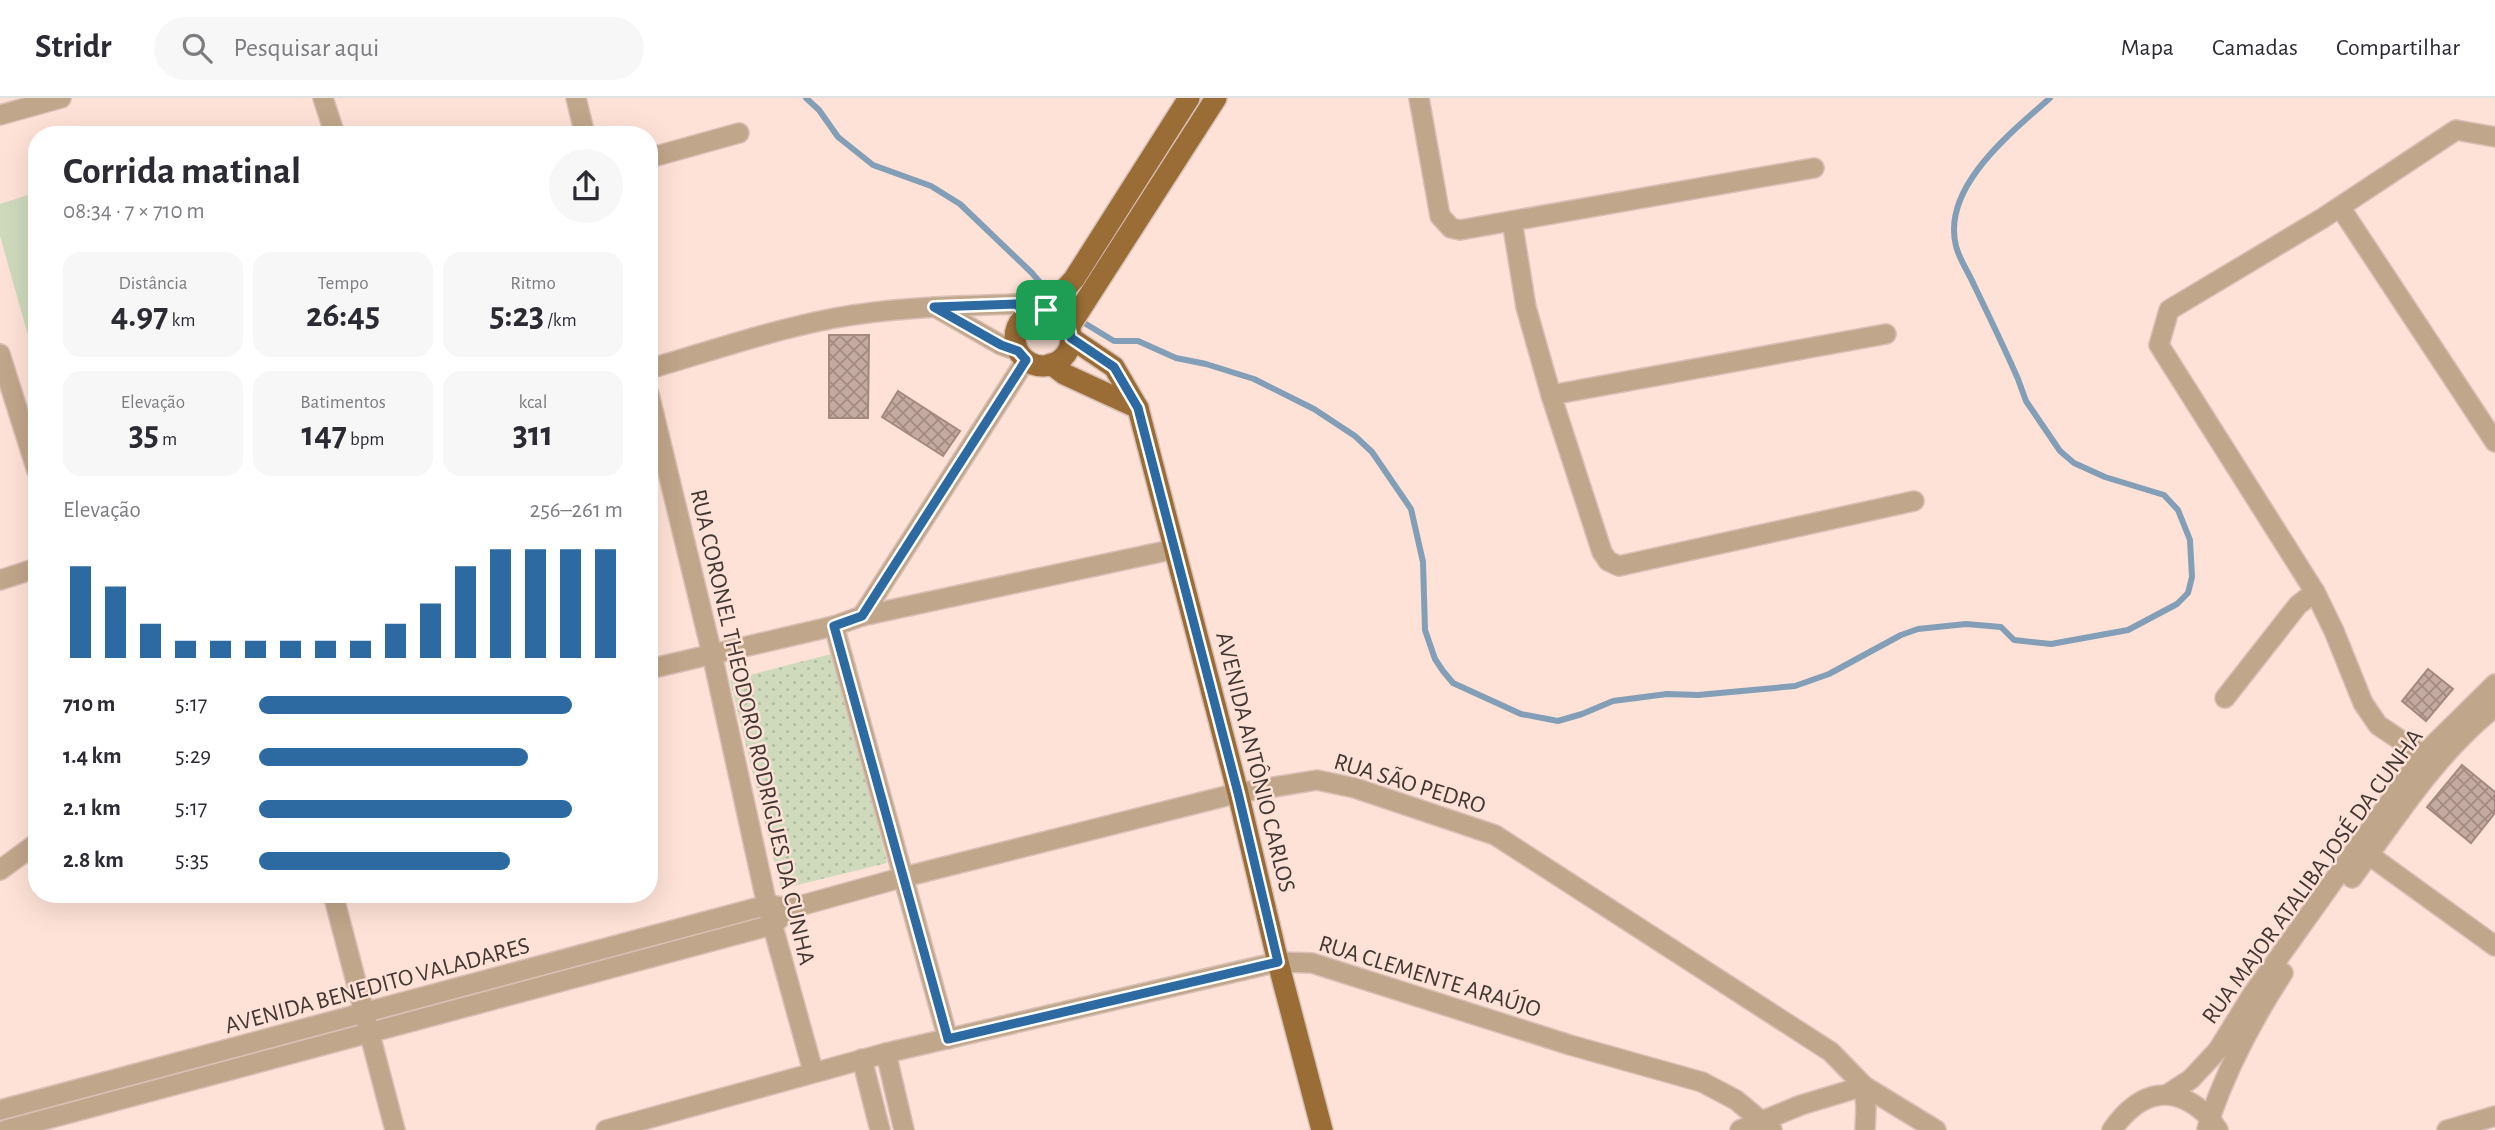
<!DOCTYPE html>
<html lang="pt">
<head>
<meta charset="utf-8">
<style>
	body { margin:0; font-family:"Alegreya Sans",sans-serif; background:#f7f7f7; color:#2b2b33; height:100vh; display:flex; flex-direction:column; font-size:26px; white-space:nowrap }
	* { box-sizing:border-box; margin:0 }
	p { font-size:23px; color:#7c7c81 }
	.icon { flex:none; width:38px; height:38px; fill:none; stroke:currentColor; stroke-width:2; stroke-linecap:round; stroke-linejoin:round }
	.map { position:relative; flex:1; overflow:hidden }
	.panel { position:absolute; left:28px; top:28px; width:630px; height:777px; display:flex; flex-direction:column; background:#fff; border-radius:28px; box-shadow:0 7px 28px #0002 }
	.panel>* { flex:none }
	.pin { position:absolute; display:grid; place-items:center; width:60px; height:60px; color:#fff; margin:-30px; border-radius:14px; box-shadow:0 4px 10px #0006 }
	.round { display:grid; place-items:center; flex:none; width:74px; height:74px; border-radius:37px; background:#f7f7f7 }
	.headline { display:flex; align-items:center; justify-content:space-between; height:119px; padding:0 35px }
	h1 { font-size:38px; font-weight:700; line-height:52px }
	.metrics { display:grid; grid-template-columns:repeat(3,1fr); gap:10px; height:119px; padding:7px 35px }
	.metrics div { display:grid; align-content:center; border-radius:18px; background:#f7f7f7; text-align:center }
	.metrics b { font-size:35px; font-weight:700 }
	.metrics small { font-size:19px; font-weight:400 }
	.metrics p { font-size:19px }
	.chart { height:196px; padding:14px 35px }
	.chart p { display:flex; justify-content:space-between }
	.chart svg { width:100%; height:126px; margin-top:7px; stroke:#2c6aa1; stroke-width:6 }
	ul { padding:0 35px; list-style:none; font-size:23px }
	li { display:grid; grid-template-columns:112px 84px 1fr; align-items:center; height:52px }
	li i { height:18px; border-radius:9px; background:#2c6aa1 }
	header { display:flex; align-items:center; gap:42px; box-sizing:border-box; height:98px; padding:0 35px; background:#fff; border-bottom:2px solid #e1e1e2 }
	header strong { font-size:33px }
	nav { display:flex; gap:38px; margin-inline-start:auto; font-size:24px }
	.search { width:490px; height:63px; background:#f7f7f7; display:flex; align-items:center; gap:18px; box-sizing:border-box; padding:0 24px; border-radius:38px; color:#7c7c81; font-size:26px }
	.map>svg:first-child { display:block }
	.grass { fill:#cfdabd }
	.park { fill:url(#park-dots) }
	.lines { fill:none; stroke-linecap:round; stroke-linejoin:round }
	.stream { stroke:#839eb7; stroke-width:6 }
	.building { fill:url(#building-cross-hatch); stroke:#a3897f; stroke-width:2 }
	.minor-casing { stroke:#d9c0b6; stroke-width:22 }
	.major-casing { stroke:#d9c0b6; stroke-width:24 }
	.minor { stroke:#c0a68a; stroke-width:19 }
	.major { stroke:#9a6d36; stroke-width:21 }
	.route-casing { stroke:#fff; stroke-width:14 }
	.route { stroke:#2c6aa1; stroke-width:9 }
	.labels { text-anchor:middle; stroke-width:5; stroke-linejoin:round; paint-order:stroke }
	.street-label { font-size:24px; fill:#433733; stroke:#fee2d7 }
</style>
</head>
<body>
<header>
<strong>Stridr</strong>
<div class="search"><svg class="icon" aria-label="search" viewBox="0 0 24 24"><circle cx="10" cy="10" r="6"/><path d="M15 15l6 6"/></svg>Pesquisar aqui</div>
<nav><a>Mapa</a><a>Camadas</a><a>Compartilhar</a></nav>
</header>
<div class="map">
<svg width="2495" height="1032" viewBox="0 0 2495 1032">
	<defs>
		<pattern id="park-dots" width="8" height="8" patternUnits="userSpaceOnUse" patternTransform="scale(1.75)"><rect width="8" height="8" fill="#cfdabd"/><path d="M2 2h.1M6 6h.1" fill="none" stroke="#b3bca3" stroke-width="1.8" stroke-linecap="round"/></pattern>
		<pattern id="building-cross-hatch" width="8" height="8" patternUnits="userSpaceOnUse" patternTransform="scale(1.75)"><rect width="8" height="8" fill="#c5aaa0"/><path d="M0 0l8 8M0 8l8-8" fill="none" stroke="#a28b83"/></pattern>
	</defs>
	<rect width="100%" height="100%" fill="#fee2d7"/>
	<polygon class="grass" points="37,94 37,254 33,255 0,138 0,106"/>
	<polygon class="park" points="835,555 887,765 781,791 730,582"/>
	<g class="lines">
		<g class="stream">
			<polyline points="806,0 819,12 838,39 873,67 931,88 960,106 1032,175 1049,195"/>
			<path d="M1086 226 1114 243H1138L1176 260 1206 266 1254 281 1314 311 1355 338 1372 354 1411 411 1423 464 1425 532 1435 561 1443 573 1453 585 1521 616 1558 623 1582 616 1613 603 1667 596 1698 597 1795 588 1829 576 1901 537 1918 531 1966 526 2001 529 2014 542 2051 546 2128 532 2177 506 2188 495 2192 479 2190 442 2178 412 2164 397 2105 379 2074 365 2060 353 2026 303 2018 281C2004 249 1989 218 1974 187 1969 175 1959 161 1956 148 1941 89 2012 34 2050 0"/>
		</g>
	</g>
	<g class="building">
		<polygon points="829,237 869,237 868,320 829,320"/>
		<polygon points="898,293 960,333 943,358 882,319"/>
		<polygon points="2428,571 2453,591 2426,623 2402,603"/>
		<polygon points="2462,667 2495,694 2495,715 2471,745 2427,709"/>
	</g>
	<g class="lines">
		<defs>
			<g id="minor">
				<polyline points="323,0 335,37"/>
				<polyline points="576,0 585,37"/>
				<polyline points="1419,0 1440,118 1451,130 1460,132 1814,70"/>
				<polyline points="0,17 61,0"/>
				<polyline points="649,60 739,35"/>
				<polyline points="2340,109 2495,344"/>
				<polyline points="1512,123 1526,209 1551,297 1602,454 1608,463 1619,468 1914,403"/>
				<polyline points="935,209 1001,247 1018,253"/>
				<polyline points="0,256 37,373"/>
				<path d="M649 271C710 253 772 232 835 220 894 209 956 208 1016 206L1028 216"/>
				<polyline points="649,296 712,556 767,807 813,973"/>
				<polyline points="1551,297 1886,236"/>
				<polyline points="0,482 37,470"/>
				<polyline points="862,518 1026,262"/>
				<polyline points="834,528 948,941"/>
				<polyline points="649,571 834,528 862,518 1175,451"/>
				<polyline points="2225,600 2298,507 2315,494"/>
				<polyline points="2436,666 2378,627 2363,605 2334,533 2315,494 2159,247 2169,212 2323,120 2456,32 2495,39"/>
				<polyline points="2358,749 2495,848"/>
				<polyline points="0,772 37,745"/>
				<path d="M2352 780C2396 720 2436 656 2495 609"/>
				<polyline points="333,796 395,1032"/>
				<polyline points="886,955 904,1032"/>
				<polyline points="862,961 880,1032"/>
				<polyline points="2168,996 2191,981 2218,952 2252,897 2424,656 2495,586"/>
				<polyline points="0,1012 767,807 792,810 904,779 1238,695 1317,682 1355,690 1495,737 1831,954 1864,988 1866,1010 1865,1032"/>
				<polyline points="6,1032 772,827 792,810"/>
				<polyline points="606,1032 886,955 1278,864 1312,865 1570,947 1702,984 1736,1002 1772,1032"/>
				<polyline points="1740,1032 1801,1007 1864,988 1936,1032"/>
				<path d="M2112 1032C2140 992 2174 984 2210 1020L2207 1031"/>
				<path d="M2218 1032 2210 1020C2228 968 2253 921 2283 875"/>
				<polyline points="2447,1032 2495,1018"/>
			</g>
			<g id="major">
				<polyline points="1046,212 1074,181 1189,0"/>
				<circle cx="1043" cy="240" r="28"/>
				<polyline points="1069,229 1216,0"/>
				<polyline points="1071,240 1114,269 1138,310 1238,695 1278,864 1322,1032"/>
				<polyline points="1051,266 1064,276 1138,310"/>
			</g>
		</defs>
		<use href="#minor" class="minor-casing"/>
		<use href="#major" class="major-casing"/>
		<use href="#minor" class="minor"/>
		<use href="#major" class="major"/>
	</g>
	<g class="lines">
		<defs>
			<path id="route" d="M1016 206 1028 216C1049 208 1068 216 1071 240L1114 269 1138 310 1238 695 1278 864 948 941 834 528 862 518 1026 262 1018 253 1001 247 934 209Z"/>
		</defs>
		<use href="#route" class="route-casing"/>
		<use href="#route" class="route"/>
	</g>
	<g class="labels">
		<g class="street-label">
			<text transform="translate(753 629) rotate(77)" y="8">RUA CORONEL THEODORO RODRIGUES DA CUNHA</text>
			<text transform="translate(1256 664) rotate(76)" y="8">AVENIDA ANTÔNIO CARLOS</text>
			<text transform="translate(1410 685) rotate(17)" y="8">RUA SÃO PEDRO</text>
			<text transform="translate(2312 778) rotate(-54)" y="8">RUA MAJOR ATALIBA JOSÉ DA CUNHA</text>
			<text transform="translate(1430 878) rotate(17)" y="8">RUA CLEMENTE ARAÚJO</text>
			<text transform="translate(377 887) rotate(-15)" y="8">AVENIDA BENEDITO VALADARES</text>
		</g>
	</g>
</svg>
<div class="pin" style="left:1046px;top:212px;background:#1e9e55"><svg class="icon" aria-label="arrive" viewBox="0 0 24 24"><path d="M6 21V4h12l-3 4 3 4H6"/></svg></div>
<section class="panel">
<div class="headline"><div><h1>Corrida matinal</h1><p>08:34 · 7 × 710 m</p></div><a class="round"><svg class="icon" aria-label="share" viewBox="0 0 24 24"><path d="M12 15V3M7 8l5-5 5 5M5 13v7h14v-7"/></svg></a></div>
<div class="metrics">
<div><p>Distância</p><b>4.97<small> km</small></b></div>
<div><p>Tempo</p><b>26:45</b></div>
<div><p>Ritmo</p><b>5:23<small> /km</small></b></div>
</div>
<div class="metrics">
<div><p>Elevação</p><b>35<small> m</small></b></div>
<div><p>Batimentos</p><b>147<small> bpm</small></b></div>
<div><p>kcal</p><b>311</b></div>
</div>
<div class="chart"><p><span>Elevação</span>256–261 m</p>
<svg viewBox="0 0 160 44" preserveAspectRatio="none"><path d="M5 44V12M15 44V19M25 44V32M35 44V38M45 44V38M55 44V38M65 44V38M75 44V38M85 44V38M95 44V32M105 44V25M115 44V12M125 44V6M135 44V6M145 44V6M155 44V6"/></svg>
</div>
<ul>
<li><b>710 m</b>5:17<i style="width:86%"></i></li>
<li><b>1.4 km</b>5:29<i style="width:74%"></i></li>
<li><b>2.1 km</b>5:17<i style="width:86%"></i></li>
<li><b>2.8 km</b>5:35<i style="width:69%"></i></li>
</ul>
</section>
</div>
</body>
</html>
